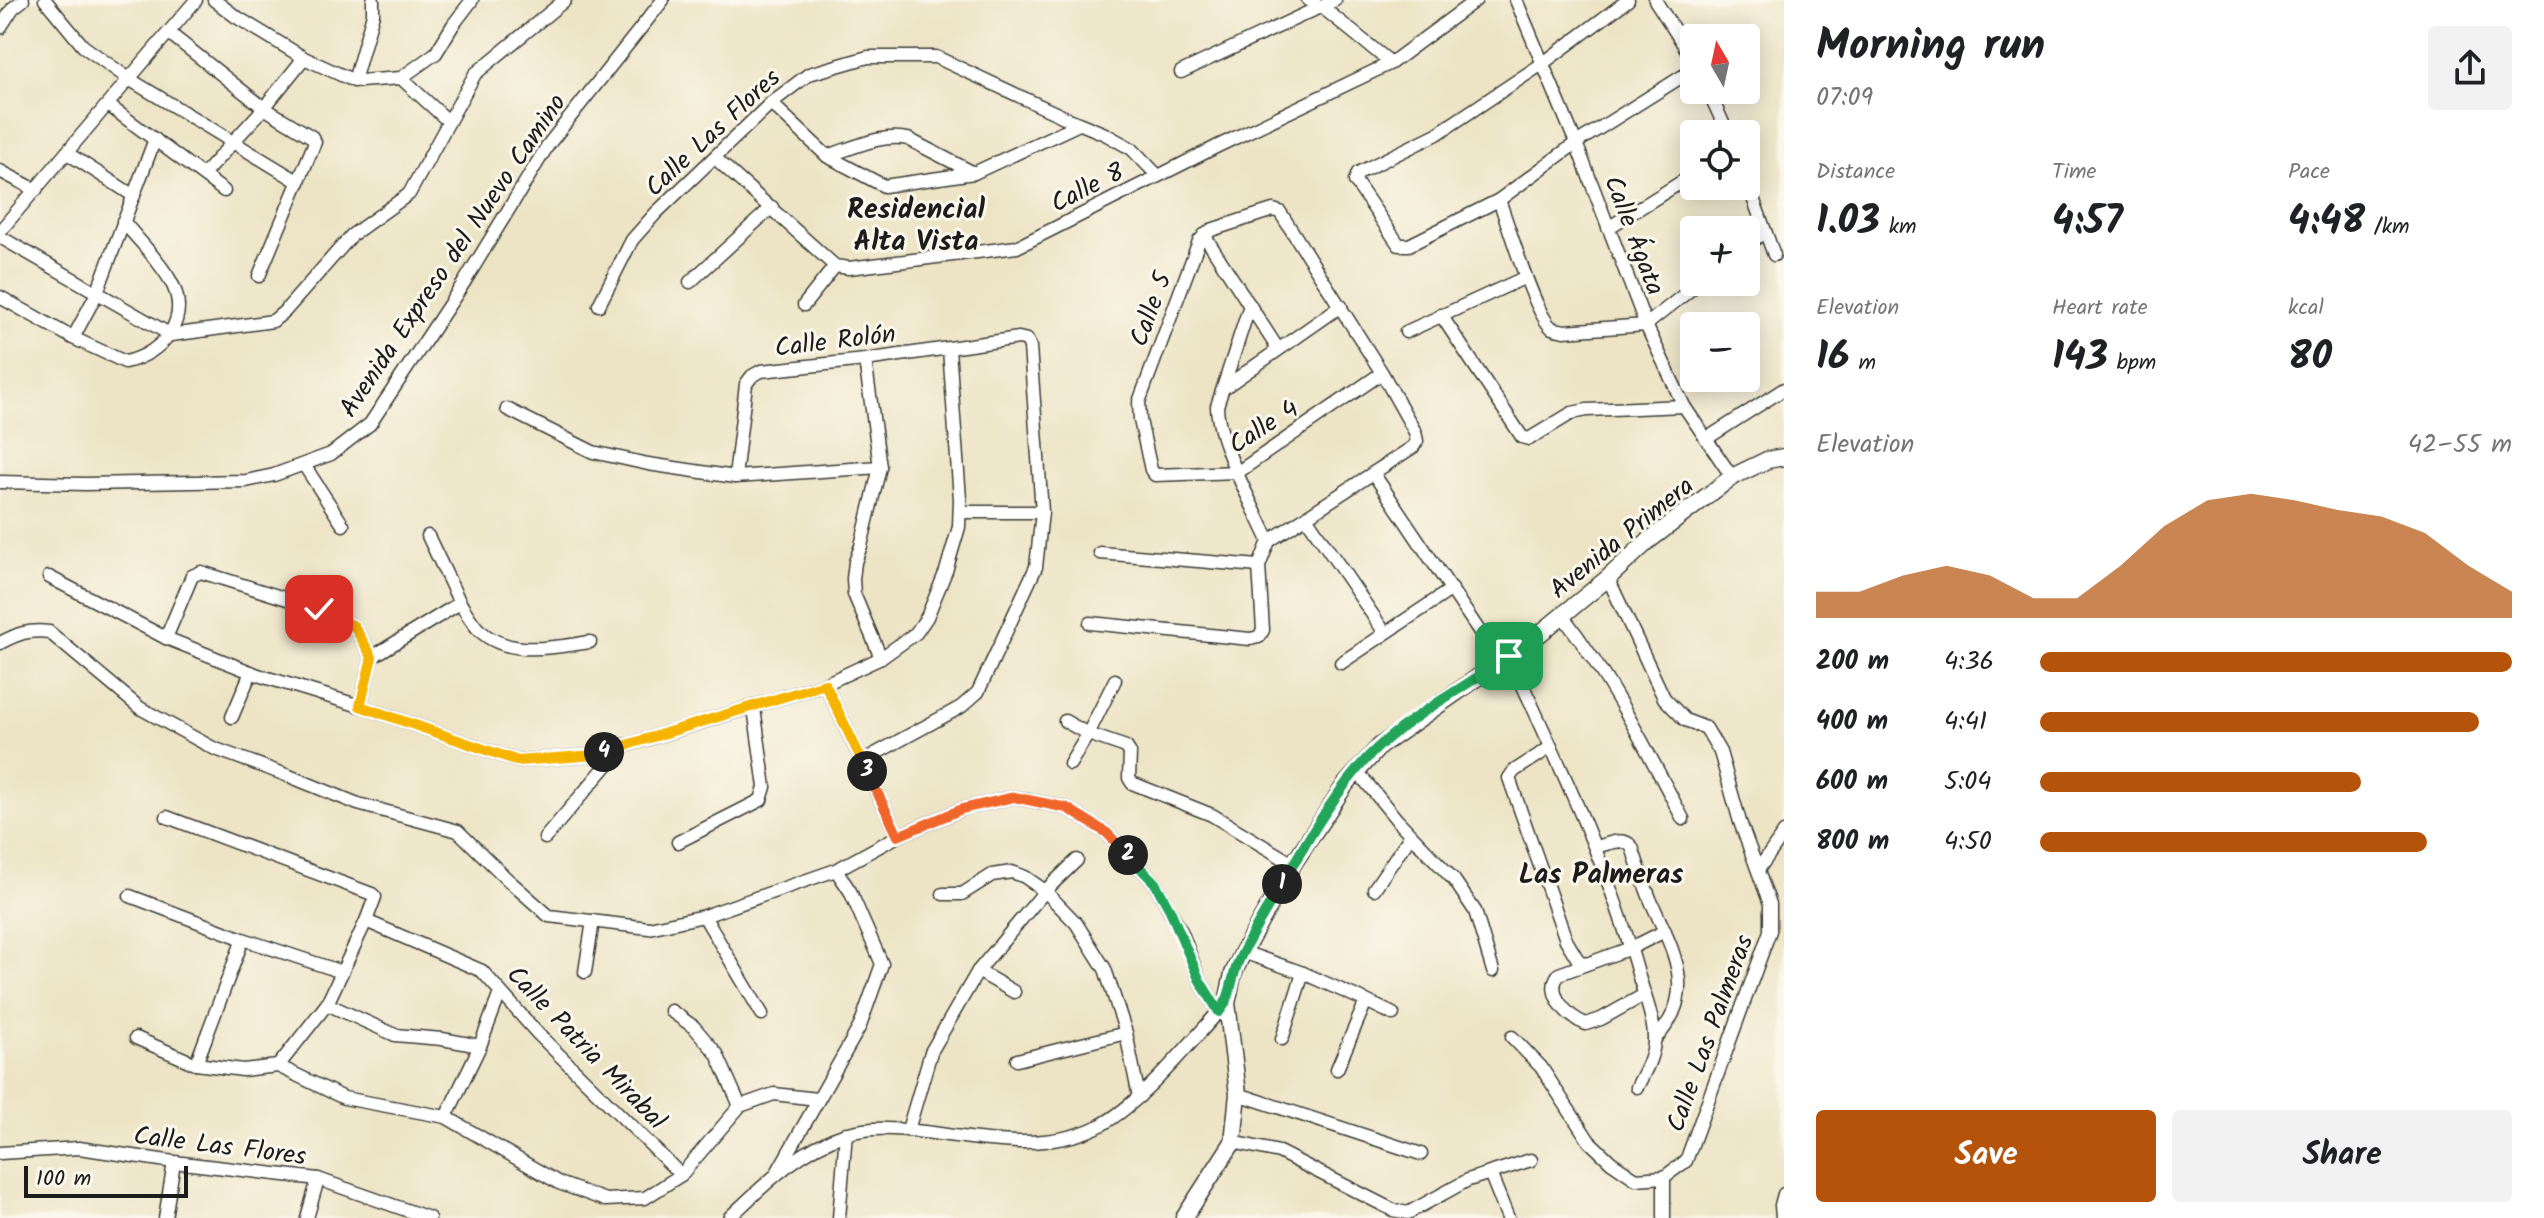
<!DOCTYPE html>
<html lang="en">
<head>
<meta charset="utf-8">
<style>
	body { margin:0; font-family:Kalam,sans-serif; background:#f2f2f2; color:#202124; height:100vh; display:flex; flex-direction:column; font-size:30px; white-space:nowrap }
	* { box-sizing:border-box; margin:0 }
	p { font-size:26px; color:#757577 }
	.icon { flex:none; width:44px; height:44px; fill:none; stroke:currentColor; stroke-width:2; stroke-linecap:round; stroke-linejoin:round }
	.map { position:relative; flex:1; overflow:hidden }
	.drawer { display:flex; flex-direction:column; background:#fff; width:760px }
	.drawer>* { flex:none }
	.needle { width:52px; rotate:351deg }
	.controls { position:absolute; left:1680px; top:24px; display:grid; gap:16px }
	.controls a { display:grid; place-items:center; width:80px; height:80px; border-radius:8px; background:#fff; box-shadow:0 4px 20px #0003; font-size:40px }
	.scale { position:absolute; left:24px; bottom:20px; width:164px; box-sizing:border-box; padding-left:8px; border:4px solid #1c1c1c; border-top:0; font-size:22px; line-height:28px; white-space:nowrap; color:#1c1c1c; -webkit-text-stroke:6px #fbf7ec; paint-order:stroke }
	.pin { position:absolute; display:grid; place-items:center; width:68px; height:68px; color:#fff; margin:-34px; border-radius:16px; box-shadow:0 4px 12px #0006 }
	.km { position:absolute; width:40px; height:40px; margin:-20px; border-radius:50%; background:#222; color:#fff; font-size:22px; line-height:40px; text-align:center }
	.round { display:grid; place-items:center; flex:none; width:84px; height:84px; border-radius:8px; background:#f2f2f2 }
	.summary { display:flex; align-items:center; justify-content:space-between; height:136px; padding:0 32px }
	h1 { font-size:44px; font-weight:600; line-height:60px }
	.stats { display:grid; grid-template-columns:repeat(3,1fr); gap:12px; height:136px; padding:8px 32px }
	.stats div { display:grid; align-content:center }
	.stats b { font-size:40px; font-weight:600 }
	.stats small { font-size:22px; font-weight:400 }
	.stats p { font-size:22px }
	.chart { height:224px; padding:16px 32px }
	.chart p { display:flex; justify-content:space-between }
	.chart svg { width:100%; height:144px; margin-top:8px; fill:#b45309; opacity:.7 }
	.button { display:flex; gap:16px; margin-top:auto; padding:16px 32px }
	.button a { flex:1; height:92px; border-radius:8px; background:#b45309; color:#fff; font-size:32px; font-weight:600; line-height:92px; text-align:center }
	.button a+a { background:#f2f2f2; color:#202124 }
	ul { padding:0 32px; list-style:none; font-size:26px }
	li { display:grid; grid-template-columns:128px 96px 1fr; align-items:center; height:60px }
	li i { height:20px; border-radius:10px; background:#b45309 }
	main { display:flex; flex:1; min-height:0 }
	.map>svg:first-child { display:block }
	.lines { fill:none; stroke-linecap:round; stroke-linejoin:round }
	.minor-casing { stroke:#3b3a35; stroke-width:15 }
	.major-casing { stroke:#3b3a35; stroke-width:19 }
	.minor { stroke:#fff; stroke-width:12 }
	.major { stroke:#fff; stroke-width:16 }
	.split-1-casing { stroke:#fff; stroke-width:16 }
	.split-2-casing { stroke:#fff; stroke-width:16 }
	.split-3-casing { stroke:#fff; stroke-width:16 }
	.split-4-casing { stroke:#fff; stroke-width:16 }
	.split-5-casing { stroke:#fff; stroke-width:16 }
	.split-1 { stroke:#22a559; stroke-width:10 }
	.split-2 { stroke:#22a559; stroke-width:10 }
	.split-3 { stroke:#f0652b; stroke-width:10 }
	.split-4 { stroke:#f5b400; stroke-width:10 }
	.split-5 { stroke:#f5b400; stroke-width:10 }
	.labels { text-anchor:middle; stroke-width:6; stroke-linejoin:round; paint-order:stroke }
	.street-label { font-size:26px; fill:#1c1c1c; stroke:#fbf7ec }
	.neighbourhood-label { font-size:28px; font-weight:bold; fill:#1c1c1c; stroke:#fbf7ec }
</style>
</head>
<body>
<main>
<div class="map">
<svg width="1784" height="1218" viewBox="0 0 1784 1218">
	<rect width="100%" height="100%" fill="#fbf7ec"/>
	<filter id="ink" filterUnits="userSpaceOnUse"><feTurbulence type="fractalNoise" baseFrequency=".0125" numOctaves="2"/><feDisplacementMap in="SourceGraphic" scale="16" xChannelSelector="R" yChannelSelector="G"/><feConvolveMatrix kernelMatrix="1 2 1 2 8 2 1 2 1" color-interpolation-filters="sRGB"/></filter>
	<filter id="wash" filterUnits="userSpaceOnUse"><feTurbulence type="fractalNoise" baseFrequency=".006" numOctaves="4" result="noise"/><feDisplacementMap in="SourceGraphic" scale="32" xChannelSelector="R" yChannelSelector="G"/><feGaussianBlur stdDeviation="1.8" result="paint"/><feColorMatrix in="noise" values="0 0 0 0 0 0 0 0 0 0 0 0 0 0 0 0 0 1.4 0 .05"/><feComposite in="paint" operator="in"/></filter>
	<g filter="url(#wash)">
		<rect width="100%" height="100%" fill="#ede4c5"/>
	</g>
	<g filter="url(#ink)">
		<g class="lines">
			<defs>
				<g id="minor">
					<polyline points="45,0 83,46 129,79 299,182"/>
					<polyline points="214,0 235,16 304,58 350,79 360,81 401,78 436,53 453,25 472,0"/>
					<polyline points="1308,0 1322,7 1391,63"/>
					<polyline points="1516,0 1576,143 1646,325 1684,406 1732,477"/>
					<polyline points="1628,0 1542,64 1437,134 1358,173 1355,181 1399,245 1409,245 1499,200 1576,143 1694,69"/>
					<polyline points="1655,0 1694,61"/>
					<polyline points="0,28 13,8 23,0"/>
					<polyline points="169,33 264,108 312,137 315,142 259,276"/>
					<polyline points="1181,72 1335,0"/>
					<polyline points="401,78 448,121"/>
					<polyline points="354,81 373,14 373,0"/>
					<polyline points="1708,90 1728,134"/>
					<polyline points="771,103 827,156 884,186 974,173 1079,124"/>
					<polyline points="108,105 224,191"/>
					<polyline points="67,153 134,196"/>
					<path d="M827 156C853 148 882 133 908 139L974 173"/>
					<polyline points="715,158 835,266 849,268 1017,247 1218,146 1391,63 1476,0"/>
					<polyline points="0,171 36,190"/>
					<polyline points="203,175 264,108 304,58"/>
					<polyline points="1746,179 1774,255"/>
					<path d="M1499 200C1508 223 1535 316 1552 328 1554 329 1561 330 1564 331L1646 325 1700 282"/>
					<polyline points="1608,228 1694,174"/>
					<polyline points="0,231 196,0"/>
					<polyline points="1204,235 1278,349"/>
					<polyline points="0,237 171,335 273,321 285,311 352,235 409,194 475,74 565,0"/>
					<polyline points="1746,246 1765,231"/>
					<polyline points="690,282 772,207"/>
					<path d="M0 297 73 338 125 362C163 354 193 318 170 280 158 259 138 240 123 221"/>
					<polyline points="599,305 632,240 656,213 771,103 809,74 868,57 936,57 1064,117 1105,134 1132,149 1158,176"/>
					<polyline points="804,305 835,266"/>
					<polyline points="1441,315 1522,437 1529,439 1572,413 1587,410 1684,406"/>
					<polyline points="1406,332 1526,277"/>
					<polyline points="73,338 96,295 155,139"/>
					<polyline points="865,360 880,467 861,546 855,562 853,579 854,594 881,658"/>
					<polyline points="1225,387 1341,306"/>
					<polyline points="507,409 593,452 648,464 735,477 880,467"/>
					<polyline points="1706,439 1784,389"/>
					<polyline points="304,465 343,525"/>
					<polyline points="1373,473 1500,662"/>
					<polyline points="735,477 746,384 752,376 761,371 865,360 1019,338 1027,340 1030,347 1042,512 1036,567 978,692 961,707 862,761"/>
					<polyline points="0,482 85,484 246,481 274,475 331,454 370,424 465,281 548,145 663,0"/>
					<polyline points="961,512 1042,512"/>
					<polyline points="1306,517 1385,633"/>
					<polyline points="1269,541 1413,447 1417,441 1415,432 1382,373 1280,212 1273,210 1211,230 1199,241 1139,402 1140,420 1151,470 1155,475 1238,472 1382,373"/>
					<polyline points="1100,553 1259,566"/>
					<polyline points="49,577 166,638 258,675 360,706 518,761 595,755 825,684 881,658 916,633 927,617 946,571 959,527 960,499 949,349"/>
					<path d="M460 603C466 612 472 623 479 630 509 658 554 647 590 642"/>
					<path d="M1562 615C1611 679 1646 748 1683 819"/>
					<path d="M1090 623 1250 639 1259 637 1263 630 1259 566 1269 541C1253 505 1218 444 1217 406L1250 305"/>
					<polyline points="166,638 192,576 201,572 319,609 354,626 372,657 360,706"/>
					<path d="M0 643C17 634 29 629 49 632L140 708 213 748 289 776 358 804 458 831 507 879 549 916 649 928 704 916 836 870 898 836 962 809 1014 797 1067 808 1107 833 1155 883 1182 933 1199 979 1219 1012"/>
					<path d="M1509 656C1558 761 1608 865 1639 977 1645 997 1655 1021 1654 1042 1653 1058 1644 1073 1637 1087"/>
					<polyline points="372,657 460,603 428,536"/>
					<polyline points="1341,663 1452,589"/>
					<polyline points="825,684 898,836"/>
					<polyline points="232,717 251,672"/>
					<polyline points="1065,721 1088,734 1126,747 1130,753 1129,778 1132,783 1212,815 1293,864"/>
					<polyline points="1551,747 1514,771 1509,778 1566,940 1578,960 1585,964"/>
					<polyline points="1070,764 1088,734 1115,680"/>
					<polyline points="1356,770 1397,820 1454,880 1475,911 1493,971"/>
					<polyline points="167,817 372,894 375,897 366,921 327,1004 278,1066"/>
					<polyline points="545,838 624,745"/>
					<polyline points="678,842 761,800 765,787 754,708"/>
					<path d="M1596 847C1608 844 1623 836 1632 847 1638 865 1644 884 1651 901 1673 951 1700 994 1654 1040"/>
					<polyline points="1758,870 1784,833"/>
					<polyline points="1374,889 1411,835"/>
					<polyline points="943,894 962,894 992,875 1012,872 1025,877 1045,891 1076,923 1105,969 1126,1033 1139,1097"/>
					<polyline points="130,896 243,939 342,972"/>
					<polyline points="704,916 762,1014"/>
					<polyline points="366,921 482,971 538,1034 681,1175"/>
					<polyline points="1243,952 1303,973 1366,1001 1337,1069"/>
					<polyline points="978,971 1014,992"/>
					<polyline points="585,972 593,921"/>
					<path d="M1644 995 1601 1019 1586 1024C1568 1017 1544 993 1559 974L1631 948 1665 931"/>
					<polyline points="1366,1001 1393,1014"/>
					<polyline points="327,1004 395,1035 442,1039 480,1046"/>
					<polyline points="671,1011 694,1027 717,1054 740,1106"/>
					<polyline points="1512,1037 1541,1067 1589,1141 1611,1162 1636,1179 1664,1177 1686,1161 1770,931 1770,904 1740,822 1720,752 1706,728 1685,720 1664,698 1608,578"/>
					<polyline points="136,1038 196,1064 243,1070 278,1066 344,1098 446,1117 559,1183 605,1200 645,1198 681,1175 740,1106 774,1094 817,1099"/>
					<polyline points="1282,1039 1303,973"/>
					<polyline points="1017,1060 1126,1033"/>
					<polyline points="196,1064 243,939"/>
					<polyline points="1238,1094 1421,1154"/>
					<polyline points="446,1117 480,1046 500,993"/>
					<polyline points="908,1130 931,1052 978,971 1045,891 1077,860"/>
					<polyline points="1233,1142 1279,1152 1393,1210 1408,1213 1468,1180 1531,1160"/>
					<polyline points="0,1153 79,1148 174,1162 318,1179 429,1218"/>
					<polyline points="778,1171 860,1026 882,964 850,891 836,870"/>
					<polyline points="1490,1173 1508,1218"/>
					<polyline points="1664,1177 1664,1218"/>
					<polyline points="165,1218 174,1162"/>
					<polyline points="307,1218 318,1179"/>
					<path d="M729 1218C764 1185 799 1149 846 1134 871 1126 899 1129 924 1132 982 1139 1042 1153 1097 1127 1139 1107 1191 1041 1224 1006"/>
					<polyline points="839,1218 846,1133"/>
					<polyline points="1782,1218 1781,1205 1784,1194"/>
				</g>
				<polyline id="major" points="1184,1218 1233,1142 1238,1094 1227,1003 1233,974 1243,952 1293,864 1345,785 1380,746 1537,636 1608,578 1647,542 1732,477 1767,460 1784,457"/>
			</defs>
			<use href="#minor" class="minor-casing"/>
			<use href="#major" class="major-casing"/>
			<use href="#minor" class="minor"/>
			<use href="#major" class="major"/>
		</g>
	</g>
	<g class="lines" filter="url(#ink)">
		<defs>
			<path id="split-1" d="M1282 884C1307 841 1334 793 1369 756 1408 716 1463 689 1509 656"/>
			<path id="split-2" d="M1128 855 1155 883 1170 910 1199 979 1219 1012C1232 998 1231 977 1239 960 1251 934 1267 909 1282 884"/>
			<polyline id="split-3" points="867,771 898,836 962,809 1014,797 1067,808 1107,833 1128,855"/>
			<polyline id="split-4" points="604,752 825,684 867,771"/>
			<polyline id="split-5" points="319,609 354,626 372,657 360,706 518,761 595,755 604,752"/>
		</defs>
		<use href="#split-1" class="split-1-casing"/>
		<use href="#split-2" class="split-2-casing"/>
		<use href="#split-3" class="split-3-casing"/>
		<use href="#split-4" class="split-4-casing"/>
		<use href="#split-5" class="split-5-casing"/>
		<use href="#split-1" class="split-1"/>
		<use href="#split-2" class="split-2"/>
		<use href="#split-3" class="split-3"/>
		<use href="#split-4" class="split-4"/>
		<use href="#split-5" class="split-5"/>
	</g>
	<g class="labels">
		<g class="street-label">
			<text transform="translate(712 132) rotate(-43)" y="9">Calle Las Flores</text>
			<text transform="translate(1087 187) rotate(-27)" y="9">Calle 8</text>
			<text transform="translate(1635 235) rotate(69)" y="9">Calle Ágata</text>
			<text transform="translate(452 255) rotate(-56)" y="9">Avenida Expreso del Nuevo Camino</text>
			<text transform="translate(1150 309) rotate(-70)" y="9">Calle 5</text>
			<text transform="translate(835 340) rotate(-7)" y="9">Calle Rolón</text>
			<text transform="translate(1263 426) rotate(-33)" y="9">Calle 4</text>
			<text transform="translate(1621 537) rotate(-39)" y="9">Avenida Primera</text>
			<text transform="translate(1709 1033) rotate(-70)" y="9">Calle Las Palmeras</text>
			<text transform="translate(587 1047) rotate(46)" y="9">Calle Patria Mirabal</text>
			<text transform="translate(220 1145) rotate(7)" y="9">Calle Las Flores</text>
		</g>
		<g class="neighbourhood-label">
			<text x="916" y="218">Residencial<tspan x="916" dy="32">Alta Vista</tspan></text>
			<text x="1601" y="883">Las Palmeras</text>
		</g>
	</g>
</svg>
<div class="controls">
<a><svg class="needle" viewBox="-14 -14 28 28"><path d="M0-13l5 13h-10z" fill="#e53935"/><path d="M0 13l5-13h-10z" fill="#757577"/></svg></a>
<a><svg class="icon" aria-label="locate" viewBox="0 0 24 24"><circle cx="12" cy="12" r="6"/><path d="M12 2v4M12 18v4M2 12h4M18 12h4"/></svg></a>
<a>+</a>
<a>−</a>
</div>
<div class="scale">100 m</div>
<div class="pin" style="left:1509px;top:656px;background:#1e9e55"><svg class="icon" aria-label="arrive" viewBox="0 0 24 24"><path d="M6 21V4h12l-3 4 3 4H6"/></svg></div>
<div class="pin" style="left:319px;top:609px;background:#d93025"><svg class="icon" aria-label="check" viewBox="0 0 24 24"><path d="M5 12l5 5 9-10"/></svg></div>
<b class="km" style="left:1282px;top:884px">1</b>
<b class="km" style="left:1128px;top:855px">2</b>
<b class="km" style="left:867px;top:771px">3</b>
<b class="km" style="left:604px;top:752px">4</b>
</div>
<section class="drawer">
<div class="summary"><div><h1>Morning run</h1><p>07:09</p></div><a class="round"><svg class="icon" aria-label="share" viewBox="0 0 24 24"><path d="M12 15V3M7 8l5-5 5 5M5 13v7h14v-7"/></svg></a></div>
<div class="stats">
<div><p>Distance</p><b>1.03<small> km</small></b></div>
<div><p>Time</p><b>4:57</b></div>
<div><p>Pace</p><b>4:48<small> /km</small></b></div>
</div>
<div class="stats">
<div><p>Elevation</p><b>16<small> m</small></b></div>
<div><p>Heart rate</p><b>143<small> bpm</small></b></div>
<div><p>kcal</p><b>80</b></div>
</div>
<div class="chart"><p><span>Elevation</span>42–55 m</p>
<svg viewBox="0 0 160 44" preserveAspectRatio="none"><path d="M0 44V36L10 36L20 31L30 28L40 31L50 38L60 38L70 28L80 16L90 8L100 6L110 8L120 11L130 13L140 18L150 28L160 36V44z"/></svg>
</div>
<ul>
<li><b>200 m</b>4:36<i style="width:100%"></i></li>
<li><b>400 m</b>4:41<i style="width:93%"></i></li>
<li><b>600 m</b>5:04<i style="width:68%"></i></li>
<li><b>800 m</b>4:50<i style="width:82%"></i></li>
</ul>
<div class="button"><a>Save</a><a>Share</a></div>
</section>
</main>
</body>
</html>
